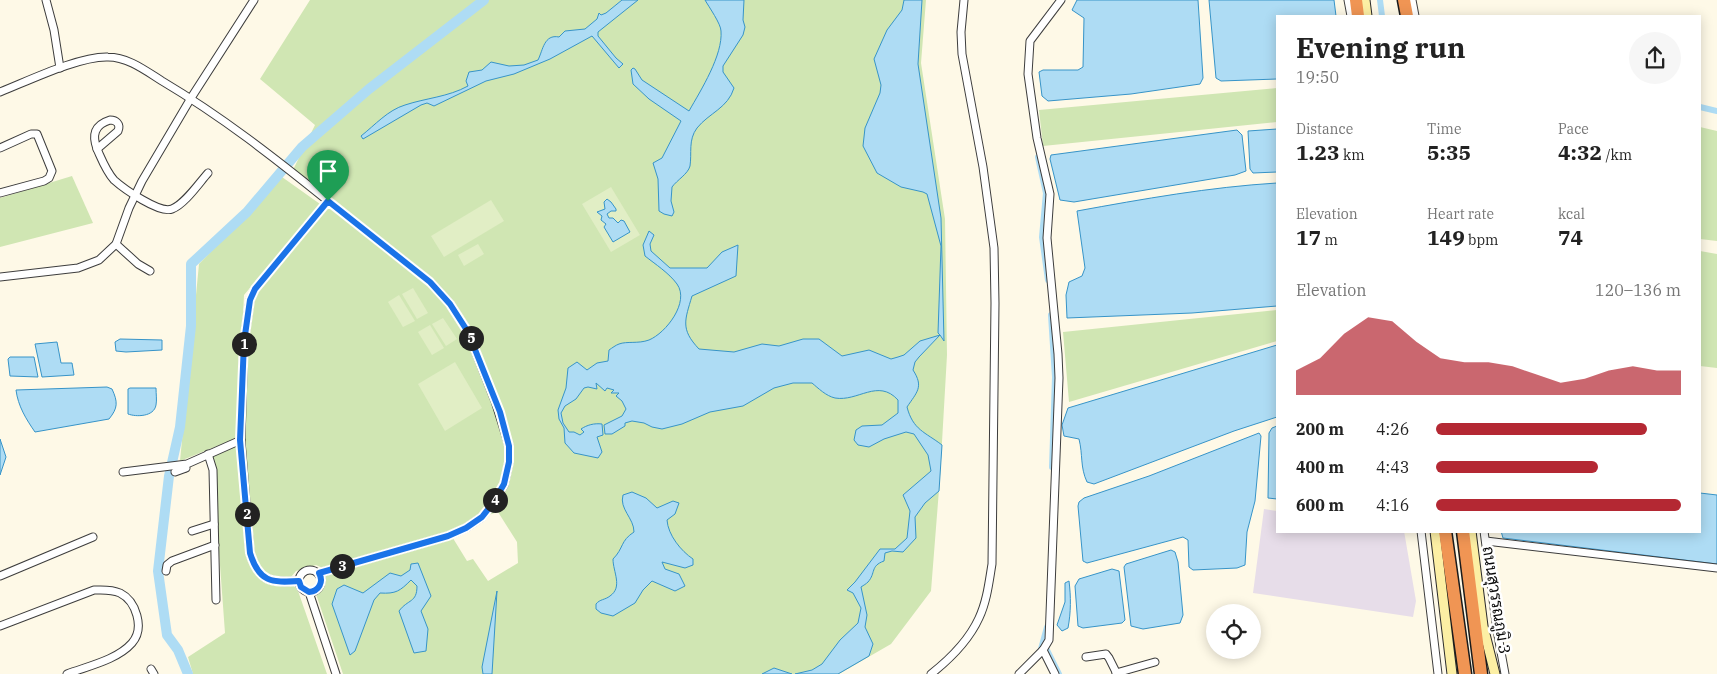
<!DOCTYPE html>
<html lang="en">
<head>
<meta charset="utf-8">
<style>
	body { margin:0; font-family:"IBM Plex Serif",Sarabun,serif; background:#f6f6f6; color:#222; height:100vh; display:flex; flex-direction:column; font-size:19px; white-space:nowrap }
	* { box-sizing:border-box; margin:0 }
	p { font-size:16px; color:#767676 }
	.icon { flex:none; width:28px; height:28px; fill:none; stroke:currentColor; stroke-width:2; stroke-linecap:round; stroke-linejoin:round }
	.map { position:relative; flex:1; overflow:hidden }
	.details { position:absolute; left:1276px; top:15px; width:425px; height:518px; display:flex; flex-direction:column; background:#fff; border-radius:0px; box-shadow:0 2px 12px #0003 }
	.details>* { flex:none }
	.tools { position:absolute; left:1206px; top:604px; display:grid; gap:10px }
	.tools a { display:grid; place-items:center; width:55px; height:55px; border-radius:50%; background:#fff; box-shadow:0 2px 12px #0003; font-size:25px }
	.pin { position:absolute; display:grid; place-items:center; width:42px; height:42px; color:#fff; margin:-51px -21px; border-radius:50% 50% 50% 0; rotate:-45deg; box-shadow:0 0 5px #0007 }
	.pin .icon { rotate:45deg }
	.km { position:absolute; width:25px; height:25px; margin:-12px; border-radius:50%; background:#222; color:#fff; font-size:14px; line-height:25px; text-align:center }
	.round { display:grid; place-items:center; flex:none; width:52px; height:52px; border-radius:26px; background:#f6f6f6 }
	.head { display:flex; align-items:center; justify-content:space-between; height:85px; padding:0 20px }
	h1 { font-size:28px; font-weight:800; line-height:38px }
	.figures { display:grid; grid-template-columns:repeat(3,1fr); gap:8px; height:85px; padding:5px 20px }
	.figures div { display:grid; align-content:center }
	.figures b { font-size:21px; font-weight:800 }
	.figures small { font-size:14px; font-weight:400 }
	.figures p { font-size:14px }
	.chart { height:140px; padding:10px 20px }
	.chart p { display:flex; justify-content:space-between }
	.chart svg { width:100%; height:90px; margin-top:5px; fill:#b42833; opacity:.7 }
	ul { padding:0 20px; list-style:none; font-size:16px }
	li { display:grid; grid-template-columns:80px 60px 1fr; align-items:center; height:38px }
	li i { height:12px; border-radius:6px; background:#b42833 }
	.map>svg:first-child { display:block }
	.industrial { fill:#e7dde9 }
	.green { fill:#d0e6b3; fill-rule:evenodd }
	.pitch { fill:#e1eec5 }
	.water { fill:#aedcf4; stroke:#3794c8 }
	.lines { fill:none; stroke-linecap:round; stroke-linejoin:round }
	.canal { stroke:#aedcf4; stroke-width:6 }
	.river { stroke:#aedcf4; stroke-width:10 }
	.minor-casing { stroke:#3d3d3d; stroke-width:9 }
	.secondary-casing { stroke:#2c2c2c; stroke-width:11 }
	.motorway-casing { stroke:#1b1b1b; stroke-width:15 }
	.minor { stroke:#fff; stroke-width:7 }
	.secondary { stroke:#fcefa4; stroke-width:9 }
	.motorway { stroke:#f09554; stroke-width:12 }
	.route-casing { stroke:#fff; stroke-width:10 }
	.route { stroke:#1a73e8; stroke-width:6 }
	.labels { text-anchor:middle; stroke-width:5; stroke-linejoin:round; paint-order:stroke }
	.street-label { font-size:16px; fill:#0a0a0a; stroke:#fff }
</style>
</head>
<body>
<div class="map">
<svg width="1717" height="674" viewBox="0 0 1717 674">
	<rect width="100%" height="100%" fill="#fef9e7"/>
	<polygon class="industrial" points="1264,509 1277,511 1278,531 1404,531 1416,601 1413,617 1253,593"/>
	<g class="green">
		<path d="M310 0H926L921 63 945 219 947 355 940 477 931 591 891 644 839 674H343L316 594 325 586 323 578 327 570 316 565 296 571 287 582 297 588 327 674H193L188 657 225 633 213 470 208 454 241 440 244 342 253 293 328 201 292 172 315 125 260 79ZM498 512 517 542 518 563 488 581 473 559 467 561 451 535 482 517Z"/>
		<polygon points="1277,88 1277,122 1043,146 1039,110"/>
		<polygon points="1700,127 1717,131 1717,241 1700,239"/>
		<polygon points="72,176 93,223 0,247 0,198"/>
		<polygon points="282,177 320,204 244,295 237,438 180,461 199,264"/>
		<polygon points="1700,251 1717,254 1717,368 1700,366"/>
		<polygon points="1277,310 1277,341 1069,402 1063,332"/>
	</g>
	<g class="pitch">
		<polygon points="611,187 640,235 611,252 582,204"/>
		<polygon points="491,200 504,221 444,257 431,236"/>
		<polygon points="478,244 484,254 464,266 458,255"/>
		<polygon points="413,288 428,313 417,319 402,294"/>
		<polygon points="399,295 415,321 403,327 388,302"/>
		<polygon points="443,318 457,339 446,346 432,324"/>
		<polygon points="430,325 444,348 432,355 418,332"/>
		<polygon points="455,362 482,408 445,431 418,384"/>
	</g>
	<g class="water">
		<path d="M622 0H638L598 32V36L616 58 623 64 619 68 592 36 550 59 514 74 486 81 434 106 427 103 421 105 363 139 361 136C375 125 388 110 405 105 426 98 448 97 468 86L466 81 469 72 482 70 491 62 509 66 524 65 538 60C543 50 544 34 559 37L565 31 585 29 597 19 599 13 601 15 606 13Z"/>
		<path d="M705 0H744L743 20 745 27 743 35 723 66V72L734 88C728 108 709 113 697 128 688 140 692 153 690 166 688 174 677 180 672 187L671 201 674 212 672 216 664 214 659 211 658 179 653 163 662 158 681 121 649 99 633 84 631 70 633 68 635 69 642 80 689 111C701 90 723 55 721 31 721 24 709 7 705 0Z"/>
		<path d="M904 0H922L918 64 941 218 944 341 940 335 919 357 915 362 913 370C924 387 917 392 907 407 913 430 925 432 942 445L939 491 925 503 915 517 916 538 903 552 892 551 885 553 884 561C870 566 876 573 868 582 866 584 864 585 861 587L867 615 865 627 873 644 869 656 838 674H795L812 670 822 664 840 640 858 623 861 608 853 593 847 590 855 582 880 549H895L907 538 910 511 903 495 931 471 928 455 914 434 906 432 884 439 869 447 858 445 854 440 856 430 862 426 882 425 898 413V400C878 378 858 402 835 398 826 396 818 388 812 383H793L774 388 743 406 710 412 682 424 662 429 652 427 644 423 632 421 625 423V426L612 434H605L604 425 622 416 626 409 622 401 616 396 619 393H611L614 390 607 388 605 391 596 383 597 389 588 387 584 388 576 399 565 406 561 413 563 423 569 432H574L580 435 584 432 581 429C587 425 594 423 602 424L603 435 597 437 602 452 598 458 574 453 565 443 564 428 559 419 558 410 566 388 568 368 577 362 587 370 597 363 608 361 609 350C612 348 616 345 619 344 627 341 638 344 649 340 666 333 690 302 677 284 669 273 655 264 645 256L643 245 649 231 654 235 650 244 651 251 670 268H707L722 252 738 245 736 276 692 296C685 320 680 329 699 349L734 352 762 344 779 346 803 339H819L842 356 869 350 891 359 898 357 904 355 920 341 940 335 938 333 941 246 927 194 923 192 901 187 877 173 863 146 865 128 880 93 881 85 874 59 887 30 902 10Z"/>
		<polygon points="1077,0 1198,0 1203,78 1200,84 1131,94 1048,101 1042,96 1039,72 1043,70 1078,70 1083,67 1084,18 1072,10"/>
		<polygon points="1209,0 1334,0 1336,16 1278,16 1277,79 1221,81 1216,78"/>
		<polygon points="1277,129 1277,172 1253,173 1250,169 1248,131"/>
		<polygon points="1237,130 1242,135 1246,171 1235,175 1074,202 1060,200 1050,159 1051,155"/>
		<path d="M1277 183V306L1192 313 1067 318 1066 295 1069 282 1082 276 1085 268 1077 211C1143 199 1210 187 1277 183Z"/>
		<polygon points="607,199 611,202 616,209 616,211 611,211 607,214 609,218 613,218 618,223 621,220 624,221 630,232 613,242 604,227 606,224 601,220 602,216 597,212 605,209 604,202"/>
		<polygon points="120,339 162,340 162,350 126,352 116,351 115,342"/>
		<polygon points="57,342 61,363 72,363 74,375 42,377 35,344"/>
		<path d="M1277 345V417L1234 431 1094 484 1087 482C1080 467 1083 455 1079 439L1064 436 1062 425 1068 408Z"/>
		<polygon points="10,357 34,357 38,377 10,376 8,359"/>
		<path d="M107 387 112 389C118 402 118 408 109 419L35 432C26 419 18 406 16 390Z"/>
		<path d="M130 388H156C156 394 157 400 156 405 154 417 136 417 128 414V389Z"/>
		<polygon points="1277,426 1278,426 1277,499 1268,498 1269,433 1272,428"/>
		<polygon points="1259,433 1261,436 1255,501 1247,532 1245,565 1237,568 1193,570 1189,567 1188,540 1183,537 1087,563 1083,561 1078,506 1079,502 1084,498 1149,476"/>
		<polygon points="0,439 6,457 0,475"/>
		<path d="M632 492 646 498 657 508 673 501 679 503 675 514 667 520C668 535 681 551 693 559V565L685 568 662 562 665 569 679 574 685 586 675 591 652 581 643 590 635 603 613 616 601 613 596 609V604C600 599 605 600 610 596 623 587 613 572 613 559 624 548 620 541 634 532 634 518 619 509 623 495Z"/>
		<polygon points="1700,493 1717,495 1717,564 1503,538 1501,531 1700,531"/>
		<polygon points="1171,550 1175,552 1178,562 1183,615 1180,623 1143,629 1131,626 1124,567 1126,564"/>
		<path d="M418 563 431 596 421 611 428 629 426 651 414 653 399 611C408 599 417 603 417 586L411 580C400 591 396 594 380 593L374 600 355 651 350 655 332 604 337 589 344 585 363 593 390 573 401 576 410 570 411 564Z"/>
		<polygon points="1112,569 1119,571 1125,620 1122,623 1083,628 1078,626 1075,586 1079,579"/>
		<path d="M1069 581C1071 597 1071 612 1068 628L1062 631 1057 625 1065 602V583Z"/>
		<polygon points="497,591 492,674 483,674 482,667"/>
		<polygon points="774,668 792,674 762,674"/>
	</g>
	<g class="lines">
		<g class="canal">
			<polyline points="1380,0 1382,16"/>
			<polyline points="1700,107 1717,111"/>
			<polyline points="1038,157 1046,193 1042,237 1048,280"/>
			<polyline points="1051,315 1055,377 1052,467"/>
			<polyline points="1044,644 1059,674"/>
			<polyline points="1041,649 1047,627"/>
		</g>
		<polyline class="river" points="188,674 178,650 167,635 158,571 169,476 180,427 191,326 191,264 247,212 302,147 369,89 484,0"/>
		<defs>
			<g id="minor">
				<polyline points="46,0 54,30 60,68"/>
				<polyline points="1348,0 1351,16"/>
				<polyline points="1412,0 1415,16"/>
				<path d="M0 92C28 81 79 56 108 57 128 57 146 71 162 81 221 116 275 158 328 201"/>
				<path d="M110 120C116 120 121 124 118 131L97 149C92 135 94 125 110 120Z"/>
				<polyline points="0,148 31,134 37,134 52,171 49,178 44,181 0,193"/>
				<path d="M97 149C102 160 106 171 114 180 124 189 160 214 172 209 185 204 199 183 208 173"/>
				<polyline points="116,244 138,264 150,271"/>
				<polyline points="0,277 78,268 99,260 116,244 129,208 142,181 191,98 254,0"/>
				<polyline points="208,454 213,470 216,600"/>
				<polyline points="123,472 187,464 241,440"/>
				<polyline points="175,472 186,468"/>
				<polyline points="192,531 214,524"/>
				<polyline points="1421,531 1438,674"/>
				<polyline points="1484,531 1497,630 1505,674"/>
				<polyline points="1486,541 1717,568"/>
				<circle cx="310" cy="581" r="11"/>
				<polyline points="166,571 167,565 172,561 215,545"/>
				<polyline points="0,576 93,537"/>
				<path d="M299 581C271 583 259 582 250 553L241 440 244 342 250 300 255 289 328 201 430 282 450 304 468 332 495 401 509 446V462L504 485 493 503 482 517 466 528 448 536 319 573"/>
				<polyline points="309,592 336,674"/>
				<path d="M0 626 94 590C103 590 111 589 120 593 136 601 145 628 132 643 117 660 88 666 67 674"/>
				<polyline points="1043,650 1055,674"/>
				<polyline points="1086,657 1106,654 1109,658 1117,674"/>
				<polyline points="151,669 154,674"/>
				<polyline points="1116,673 1155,662"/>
				<path d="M931 674C950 659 969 640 979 618 987 601 989 582 992 564L995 303 994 248 983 167 962 54 961 32 964 0"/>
				<polyline points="1019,674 1043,650 1049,640 1059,378 1058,354 1047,238 1050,194 1037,138 1028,74 1030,41 1061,0"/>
			</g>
			<g id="secondary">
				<polyline points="1365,0 1367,16"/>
				<polyline points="1435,531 1452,674"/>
				<polyline points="1471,531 1483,626 1495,674"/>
			</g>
			<g id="motorway">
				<polyline points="1356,0 1358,16"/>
				<polyline points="1404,0 1407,16"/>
				<polyline points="1445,531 1465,674"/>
				<polyline points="1463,531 1481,674"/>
			</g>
		</defs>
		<use href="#minor" class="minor-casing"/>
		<use href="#secondary" class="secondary-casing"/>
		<use href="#motorway" class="motorway-casing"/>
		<use href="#minor" class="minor"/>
		<use href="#secondary" class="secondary"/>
		<use href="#motorway" class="motorway"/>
	</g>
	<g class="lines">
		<defs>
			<path id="route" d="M328 201 430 282 450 304 468 332 500 412 509 446V462L504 484 493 503 482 517 466 528 448 536 319 573C324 582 319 591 309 592L301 587 299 581C271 583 259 582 250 553L240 440 244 342 250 300 255 289Z"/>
		</defs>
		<use href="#route" class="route-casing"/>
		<use href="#route" class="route"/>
	</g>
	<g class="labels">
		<g class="street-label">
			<text transform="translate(1497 600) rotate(81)" y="6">ถนนสุวรรณภูมิ 3</text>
		</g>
	</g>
</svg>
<div class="tools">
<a><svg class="icon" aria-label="locate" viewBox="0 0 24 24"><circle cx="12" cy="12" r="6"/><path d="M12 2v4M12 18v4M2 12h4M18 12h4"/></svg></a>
</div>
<div class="pin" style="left:328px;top:201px;background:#1e9e55"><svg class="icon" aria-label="arrive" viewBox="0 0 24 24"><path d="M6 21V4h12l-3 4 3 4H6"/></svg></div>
<b class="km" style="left:244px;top:344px">1</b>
<b class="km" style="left:247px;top:514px">2</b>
<b class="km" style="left:342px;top:566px">3</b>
<b class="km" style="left:495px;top:500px">4</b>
<b class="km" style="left:471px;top:338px">5</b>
<section class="details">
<div class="head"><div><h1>Evening run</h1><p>19:50</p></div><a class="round"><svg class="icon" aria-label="share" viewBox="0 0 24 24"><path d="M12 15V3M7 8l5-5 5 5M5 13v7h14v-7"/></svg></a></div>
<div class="figures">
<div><p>Distance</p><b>1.23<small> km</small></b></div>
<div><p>Time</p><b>5:35</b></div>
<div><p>Pace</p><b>4:32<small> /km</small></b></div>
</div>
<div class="figures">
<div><p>Elevation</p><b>17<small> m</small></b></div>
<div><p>Heart rate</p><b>149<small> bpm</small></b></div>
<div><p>kcal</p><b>74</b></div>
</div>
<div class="chart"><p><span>Elevation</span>120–136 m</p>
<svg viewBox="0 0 160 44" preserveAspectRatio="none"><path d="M0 44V32L10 26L20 14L30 6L40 8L50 18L60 26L70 28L80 28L90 30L100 34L110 38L120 36L130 32L140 30L150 32L160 32V44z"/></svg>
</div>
<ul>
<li><b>200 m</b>4:26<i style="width:86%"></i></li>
<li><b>400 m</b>4:43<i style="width:66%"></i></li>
<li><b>600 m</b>4:16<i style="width:100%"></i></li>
</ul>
</section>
</div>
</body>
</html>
